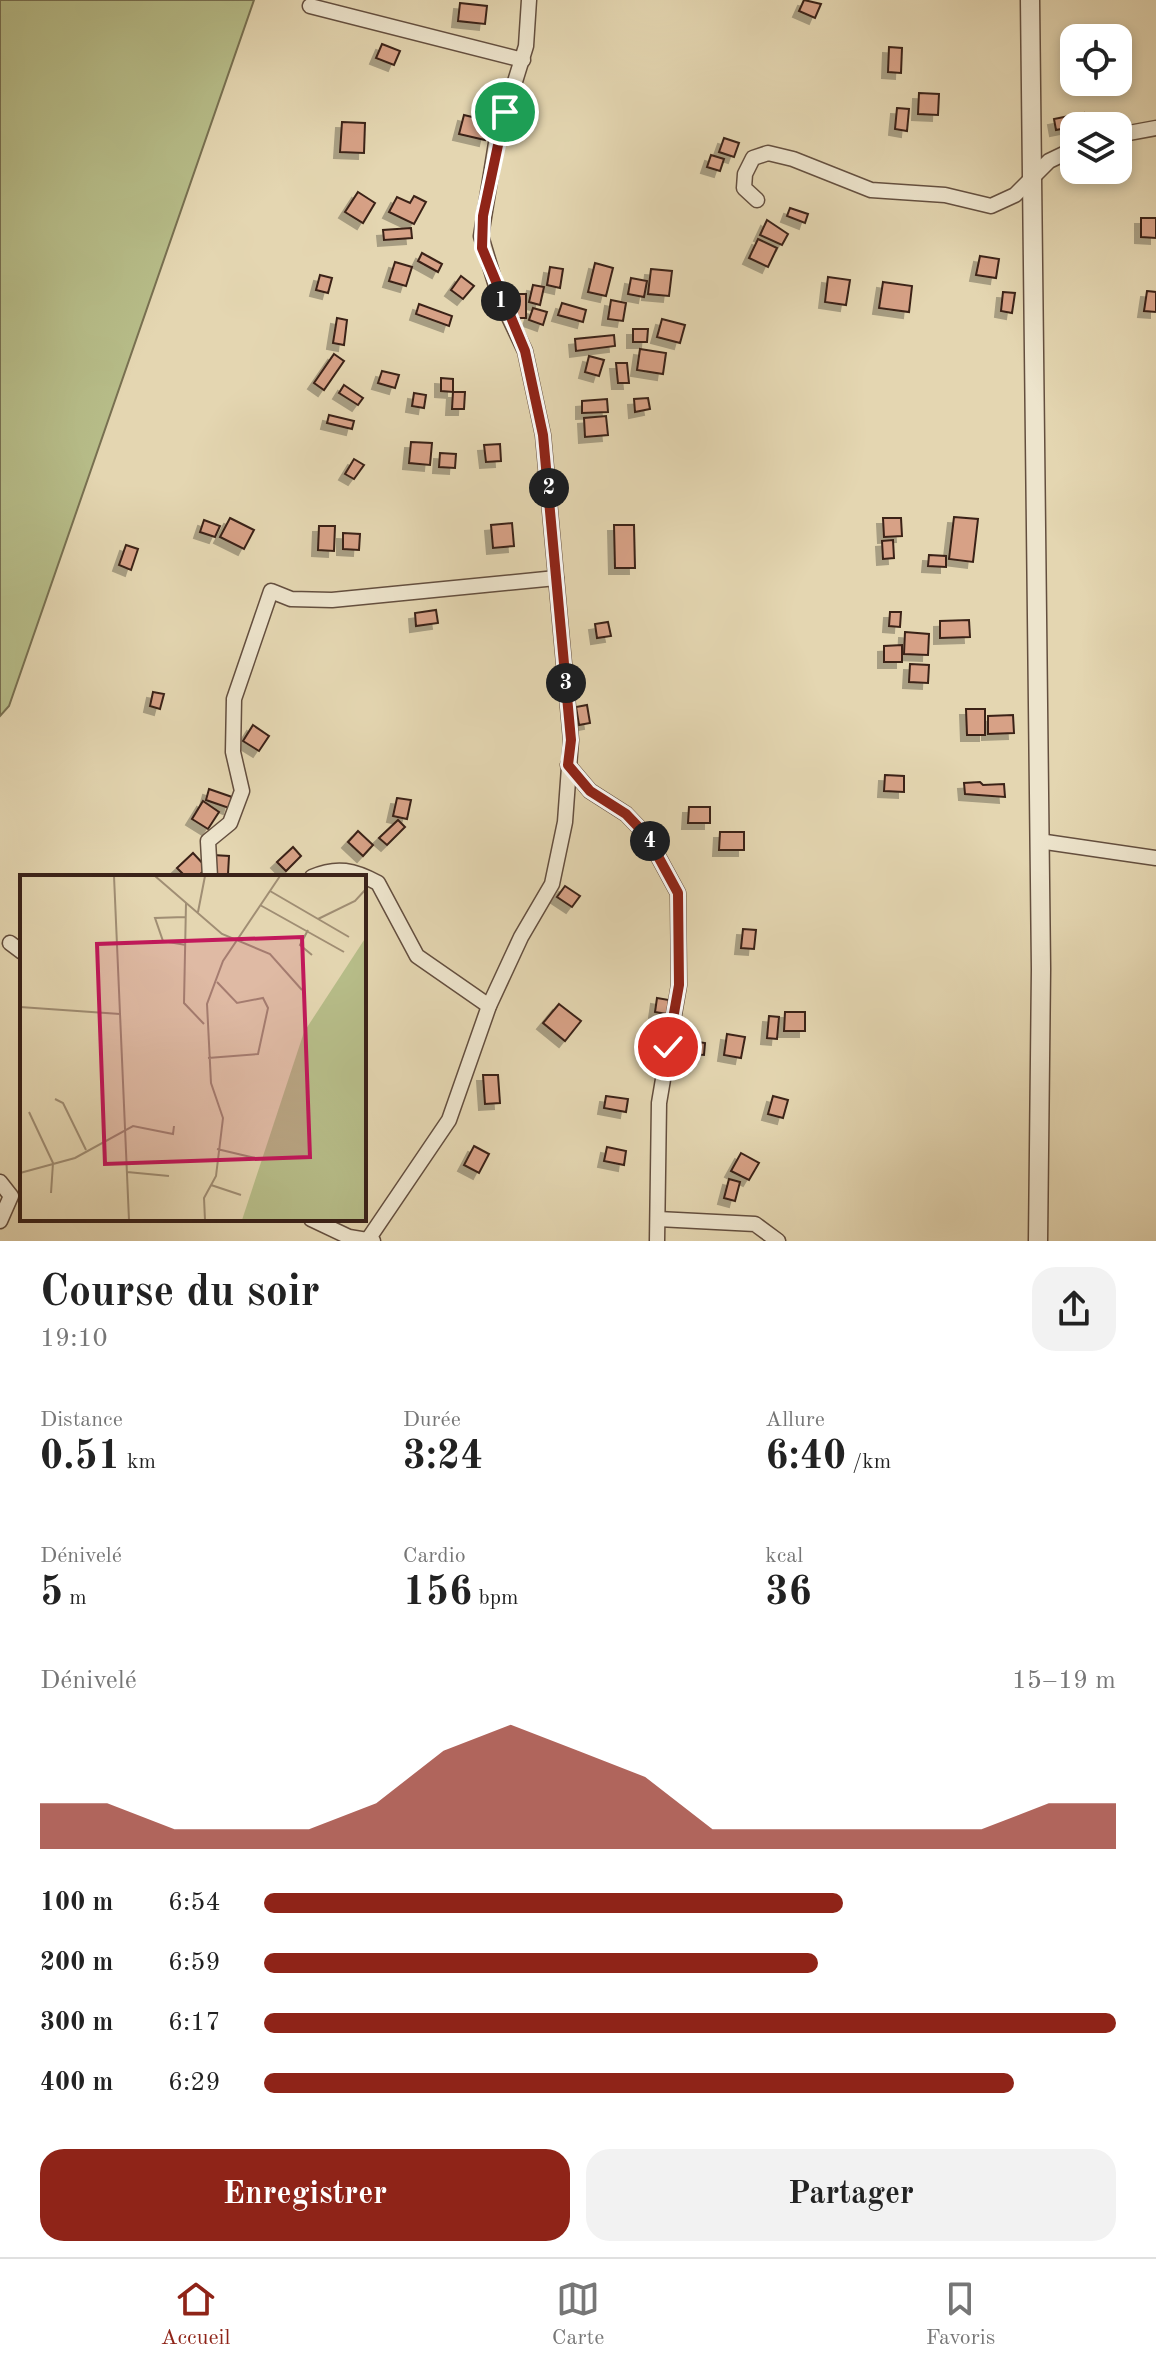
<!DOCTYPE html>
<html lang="fr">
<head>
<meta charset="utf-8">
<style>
	body { margin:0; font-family:"Old Standard TT",serif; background:#f2f2f2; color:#222; height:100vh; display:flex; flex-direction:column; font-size:30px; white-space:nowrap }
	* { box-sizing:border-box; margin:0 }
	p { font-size:26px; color:#767676 }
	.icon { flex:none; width:44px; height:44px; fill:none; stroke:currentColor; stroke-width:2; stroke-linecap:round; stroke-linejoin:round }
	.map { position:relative; height:1241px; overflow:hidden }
	.sheet { display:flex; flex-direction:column; background:#fff; flex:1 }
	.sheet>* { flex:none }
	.tools { position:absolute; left:1060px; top:24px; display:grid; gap:16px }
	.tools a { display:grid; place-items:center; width:72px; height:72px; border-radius:16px; background:#fff; box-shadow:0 4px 12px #0003; font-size:40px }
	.pin { position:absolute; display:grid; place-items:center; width:68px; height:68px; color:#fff; margin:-34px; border:4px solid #fff; border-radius:50%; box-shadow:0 2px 8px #0007 }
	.km { position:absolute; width:40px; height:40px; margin:-20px; border-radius:50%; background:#222; color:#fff; font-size:22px; line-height:40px; text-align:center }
	.round { display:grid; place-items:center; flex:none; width:84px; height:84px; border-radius:24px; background:#f2f2f2 }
	.overview { display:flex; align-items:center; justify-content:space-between; height:136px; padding:0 40px }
	h1 { font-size:44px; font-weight:700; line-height:60px }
	.figures { display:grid; grid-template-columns:repeat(3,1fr); gap:12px; height:136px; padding:8px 40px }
	.figures div { display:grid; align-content:center }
	.figures b { font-size:40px; font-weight:700 }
	.figures small { font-size:22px; font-weight:400 }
	.figures p { font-size:22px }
	.chart { height:224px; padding:16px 40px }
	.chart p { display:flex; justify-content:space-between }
	.chart svg { width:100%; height:144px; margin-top:8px; fill:#8f2418; opacity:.7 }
	.cta { display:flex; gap:16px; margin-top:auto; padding:16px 40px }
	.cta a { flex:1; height:92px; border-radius:24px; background:#8f2418; color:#fff; font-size:32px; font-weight:700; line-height:92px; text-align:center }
	.cta a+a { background:#f2f2f2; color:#222 }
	ul { padding:0 40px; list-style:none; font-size:26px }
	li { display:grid; grid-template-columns:128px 96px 1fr; align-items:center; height:60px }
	li i { height:20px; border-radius:10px; background:#8f2418 }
	.dock { display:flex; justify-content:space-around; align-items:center; height:112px; border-top:2px solid #e0e0e0; background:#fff; font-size:22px; color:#767676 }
	.dock a { display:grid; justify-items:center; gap:4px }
	.dock .current { color:#8f2418 }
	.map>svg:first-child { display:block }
	.green { fill:#b7bd89; stroke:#787051; stroke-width:2 }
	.building { fill:#d7a186; stroke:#3a2219; stroke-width:2; filter:url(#shadow) }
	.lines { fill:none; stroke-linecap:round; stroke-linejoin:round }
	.minor-casing { stroke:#644f3f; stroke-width:17 }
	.tertiary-casing { stroke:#644f3f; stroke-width:21 }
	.minor { stroke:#ede4cc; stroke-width:14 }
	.tertiary { stroke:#ede4cc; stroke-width:18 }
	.route-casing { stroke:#fff; stroke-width:16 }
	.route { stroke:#8f2418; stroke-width:10 }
	.inset-road { fill:none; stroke:#a08e74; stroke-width:2 }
	.view { fill:#c2185b; fill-opacity:0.15; stroke:#c2185b; stroke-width:4 }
	.inset-edge { fill:none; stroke:#3a2219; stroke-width:4 }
</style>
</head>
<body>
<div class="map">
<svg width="1156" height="1241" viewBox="0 0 1156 1241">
	<defs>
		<filter id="shadow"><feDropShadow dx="-6" dy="6" stdDeviation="0" flood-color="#0004"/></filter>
	</defs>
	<rect width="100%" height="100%" fill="#e4d6b1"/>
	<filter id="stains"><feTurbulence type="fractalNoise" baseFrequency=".0025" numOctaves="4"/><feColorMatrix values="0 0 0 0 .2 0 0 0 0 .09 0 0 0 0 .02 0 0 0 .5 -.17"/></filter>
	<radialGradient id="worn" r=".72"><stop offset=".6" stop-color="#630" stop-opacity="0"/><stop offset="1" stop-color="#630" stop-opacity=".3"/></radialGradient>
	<polygon class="green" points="0,0 254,0 9,706 0,716"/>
	<g class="building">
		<polygon points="804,0 821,4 815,18 799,11"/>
		<polygon points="460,3 487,6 485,24 458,21"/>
		<polygon points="382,44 400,51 394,65 376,58"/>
		<polygon points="889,47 902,48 901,73 888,72"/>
		<polygon points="919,93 939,94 938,115 918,114"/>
		<polygon points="897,108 909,109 907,131 895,129"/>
		<polygon points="1084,113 1086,124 1056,130 1054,119"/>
		<polygon points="464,115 489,121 485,140 459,134"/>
		<polygon points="342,122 365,123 364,153 340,152"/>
		<polygon points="724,138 739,143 734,157 719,152"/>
		<polygon points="711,155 724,159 720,171 707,167"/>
		<polygon points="358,192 375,203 363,223 345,212"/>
		<polygon points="414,196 426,202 414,224 389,212 397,197 410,203"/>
		<polygon points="790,208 808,214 805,223 787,216"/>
		<polygon points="1141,218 1156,218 1156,238 1141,237"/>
		<polygon points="767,220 788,234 782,245 760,235"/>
		<polygon points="411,228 412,238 384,240 383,230"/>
		<polygon points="758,239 777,248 768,267 749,258"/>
		<polygon points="422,253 442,264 438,272 418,261"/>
		<polygon points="980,256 999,259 996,278 976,275"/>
		<polygon points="395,262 412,267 406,286 389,281"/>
		<polygon points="595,263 613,268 606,296 588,292"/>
		<polygon points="550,267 563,269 560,288 547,285"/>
		<polygon points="651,269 672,271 669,296 648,294"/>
		<polygon points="320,275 332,278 328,293 316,290"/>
		<polygon points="461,276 474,286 463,299 451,290"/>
		<polygon points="828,277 850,280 846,305 825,302"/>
		<polygon points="631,278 647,281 644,297 628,294"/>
		<polygon points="883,282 912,286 909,312 879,308"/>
		<polygon points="533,285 544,287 540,305 529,302"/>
		<polygon points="1147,291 1156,292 1156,312 1144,311"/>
		<polygon points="1003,292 1015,293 1012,313 1001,311"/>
		<rect x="514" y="294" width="12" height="24"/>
		<polygon points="611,300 626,303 623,321 608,319"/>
		<polygon points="562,303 586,310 583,322 558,315"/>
		<polygon points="419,304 452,316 449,326 416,314"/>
		<polygon points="533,308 547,312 543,325 529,320"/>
		<polygon points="337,318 347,320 344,345 333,343"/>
		<polygon points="662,319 685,325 680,343 657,337"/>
		<polygon points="633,329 648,329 647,342 633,342"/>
		<polygon points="614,335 615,346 576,351 575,339"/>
		<polygon points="640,349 666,353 663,374 637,370"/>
		<polygon points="334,354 344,361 324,390 314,383"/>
		<polygon points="589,356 604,360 599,376 585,372"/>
		<polygon points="616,363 627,363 629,383 618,383"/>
		<polygon points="382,371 399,375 395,388 378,383"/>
		<polygon points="441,378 453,379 453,392 441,391"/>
		<polygon points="344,385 363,398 358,405 339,393"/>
		<polygon points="453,392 465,392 464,409 452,409"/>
		<polygon points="414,393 426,395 424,408 412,406"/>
		<polygon points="648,398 650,409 635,412 634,399"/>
		<polygon points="607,399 608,412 582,413 582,401"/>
		<polygon points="329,415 354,421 352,429 327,423"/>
		<polygon points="606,416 608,435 585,437 584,418"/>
		<polygon points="411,442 432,443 430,465 409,463"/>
		<polygon points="500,444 501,461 486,462 484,445"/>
		<polygon points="440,453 456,454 455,468 439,467"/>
		<polygon points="354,459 364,465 354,479 345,474"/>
		<polygon points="954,517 978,519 973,562 949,559"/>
		<polygon points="230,518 254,530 244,549 220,537"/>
		<polygon points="883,518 901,518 902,536 884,537"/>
		<polygon points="204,520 220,526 215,537 200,532"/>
		<polygon points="512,523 514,546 493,548 491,525"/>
		<polygon points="614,525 634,525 635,568 615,568"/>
		<polygon points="319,526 335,526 334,551 318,550"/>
		<polygon points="343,533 360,534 359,550 343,549"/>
		<polygon points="893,540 894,558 883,559 882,541"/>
		<polygon points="126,545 138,549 131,570 119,565"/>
		<polygon points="929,555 946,556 946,567 928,566"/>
		<polygon points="436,610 438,623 416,626 415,613"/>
		<polygon points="890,612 901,612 900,627 889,626"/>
		<polygon points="969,620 970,637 940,638 940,621"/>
		<polygon points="608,622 611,636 597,638 595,624"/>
		<polygon points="905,632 929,634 928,655 904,654"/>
		<polygon points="902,645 902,662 884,662 884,646"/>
		<polygon points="910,664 929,665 928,683 909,682"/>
		<polygon points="153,692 164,694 160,709 150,706"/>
		<polygon points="587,705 590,723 579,725 576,707"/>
		<polygon points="966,709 985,709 985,735 967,735"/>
		<polygon points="1013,715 1014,733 988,734 988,716"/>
		<polygon points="253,725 269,736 259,751 243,741"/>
		<polygon points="885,775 904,776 904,792 884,791"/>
		<polygon points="980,782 983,785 1004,784 1005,797 965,794 964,783"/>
		<polygon points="209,789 232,797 229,808 206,800"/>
		<polygon points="397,798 411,800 407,819 393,816"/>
		<polygon points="203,801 219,812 208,829 192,819"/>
		<polygon points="689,807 710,807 710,823 688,823"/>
		<polygon points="398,820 405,827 387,845 379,838"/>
		<polygon points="358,831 373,845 363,856 348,842"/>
		<polygon points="720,832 744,832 744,850 719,850"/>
		<polygon points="293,847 301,856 286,871 277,862"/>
		<polygon points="193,853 207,868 197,877 186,877 177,868"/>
		<polygon points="213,855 229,856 228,874 212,874"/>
		<polygon points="565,886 580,896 572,907 557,897"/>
		<polygon points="743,929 756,930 754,949 741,948"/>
		<polygon points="657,998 669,1000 667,1014 655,1012"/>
		<polygon points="559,1004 581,1021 565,1041 543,1023"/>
		<polygon points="785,1012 805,1012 805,1031 784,1031"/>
		<polygon points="769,1016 779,1017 777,1039 767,1038"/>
		<polygon points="727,1034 745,1037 741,1058 724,1055"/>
		<polygon points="686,1040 705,1043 704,1055 685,1053"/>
		<polygon points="483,1075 498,1075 500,1103 485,1104"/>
		<polygon points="606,1096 628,1099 626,1112 604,1108"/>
		<polygon points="773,1096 788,1100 783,1118 768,1114"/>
		<polygon points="474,1146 489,1154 479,1173 464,1165"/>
		<polygon points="607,1147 626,1151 624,1165 604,1161"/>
		<polygon points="741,1153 759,1163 749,1180 731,1171"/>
		<polygon points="729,1179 740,1182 735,1201 724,1198"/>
	</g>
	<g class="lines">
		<defs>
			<g id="minor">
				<polyline points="310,6 523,60"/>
				<polyline points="1118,135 1156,128"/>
				<polyline points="757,200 744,188 745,174 753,158 768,153 793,159 871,190 945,195 991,206 1015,195 1049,161 1074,149"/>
				<polyline points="568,765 590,791 626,814 647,836 678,893 679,985 659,1103 657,1241"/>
				<polyline points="1039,841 1156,858"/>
				<polyline points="210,877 208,841 230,823 242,791 233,752 234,699 271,591 291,599 332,600 556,578"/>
				<path d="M312 877C337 866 354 870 378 883L417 956 489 1006"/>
				<polyline points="10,943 22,952"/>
				<polyline points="0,1182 11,1196 0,1221"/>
				<polyline points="311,1219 349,1237 373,1241"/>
				<polyline points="658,1219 755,1224 778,1241"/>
				<polyline points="367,1241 449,1120 489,1006 521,937 552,884 565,822 571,740 543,435 525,351 499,296 481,236 496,143 526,46 529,0"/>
			</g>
			<polyline id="tertiary" points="1030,0 1041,969 1038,1241"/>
		</defs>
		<use href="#minor" class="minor-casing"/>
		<use href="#tertiary" class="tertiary-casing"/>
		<use href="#minor" class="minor"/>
		<use href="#tertiary" class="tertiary"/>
	</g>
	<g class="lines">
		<defs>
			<polyline id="route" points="505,112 483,216 482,248 525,351 543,435 571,740 568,765 590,791 626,814 647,836 678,893 679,985 668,1047"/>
		</defs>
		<use href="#route" class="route-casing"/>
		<use href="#route" class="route"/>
	</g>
	<g transform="translate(20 875)">
		<rect width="346" height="346" fill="#e4d6b1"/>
		<path d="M346 62V345H222L284 157Z" fill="#b7bd89"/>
		<path class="inset-road" d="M94 1 109 345M135 1 202 59 250 79 282 115M250 16 329 62M166 28 164 128 184 149M240 30 324 77M178 37 185 1M165 42 135 43 143 66 166 70M298 44 335 26 346 14M288 55 280 70 292 80M0 132 100 139M188 183 238 179 248 133 243 123 217 128 197 107M35 224 43 228 66 275M9 237 33 288 31 318M197 274 235 283M107 297 149 301M0 298 55 283 113 251 153 259 154 251M191 310 221 320M185 345 184 323 196 301 203 243 191 208 187 129 203 86 260 1"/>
		<path class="view" d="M282 62 290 282 85 289 77 69Z"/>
		<rect width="346" height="346" class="inset-edge"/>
	</g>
	<rect width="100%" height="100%" filter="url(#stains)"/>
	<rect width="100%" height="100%" fill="url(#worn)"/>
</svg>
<div class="tools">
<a><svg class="icon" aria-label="locate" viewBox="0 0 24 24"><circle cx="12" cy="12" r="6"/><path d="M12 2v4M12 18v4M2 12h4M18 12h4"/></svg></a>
<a><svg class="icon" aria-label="layers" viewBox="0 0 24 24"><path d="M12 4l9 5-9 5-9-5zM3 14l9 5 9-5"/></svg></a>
</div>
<div class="pin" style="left:505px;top:112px;background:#1e9e55"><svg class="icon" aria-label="arrive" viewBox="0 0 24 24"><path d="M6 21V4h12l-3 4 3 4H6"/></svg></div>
<div class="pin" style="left:668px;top:1047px;background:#d93025"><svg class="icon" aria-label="check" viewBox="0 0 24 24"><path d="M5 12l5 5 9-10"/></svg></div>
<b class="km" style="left:501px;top:301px">1</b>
<b class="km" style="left:549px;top:488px">2</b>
<b class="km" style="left:566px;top:683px">3</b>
<b class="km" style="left:650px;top:841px">4</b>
</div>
<section class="sheet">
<div class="overview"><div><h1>Course du soir</h1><p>19:10</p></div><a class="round"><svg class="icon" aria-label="share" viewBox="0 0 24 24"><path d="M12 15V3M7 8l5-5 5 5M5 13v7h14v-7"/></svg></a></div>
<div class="figures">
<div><p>Distance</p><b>0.51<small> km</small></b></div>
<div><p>Durée</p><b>3:24</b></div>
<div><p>Allure</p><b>6:40<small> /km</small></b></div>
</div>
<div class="figures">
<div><p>Dénivelé</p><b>5<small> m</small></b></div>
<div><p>Cardio</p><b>156<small> bpm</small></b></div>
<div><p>kcal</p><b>36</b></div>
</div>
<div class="chart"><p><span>Dénivelé</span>15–19 m</p>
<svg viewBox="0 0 160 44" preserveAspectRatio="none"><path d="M0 44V30L10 30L20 38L30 38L40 38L50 30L60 14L70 6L80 14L90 22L100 38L110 38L120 38L130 38L140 38L150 30L160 30V44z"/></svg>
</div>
<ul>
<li><b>100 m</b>6:54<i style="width:68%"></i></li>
<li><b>200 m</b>6:59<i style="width:65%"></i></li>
<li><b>300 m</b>6:17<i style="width:100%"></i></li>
<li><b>400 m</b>6:29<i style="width:88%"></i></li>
</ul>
<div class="cta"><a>Enregistrer</a><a>Partager</a></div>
</section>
<nav class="dock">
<a class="current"><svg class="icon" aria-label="home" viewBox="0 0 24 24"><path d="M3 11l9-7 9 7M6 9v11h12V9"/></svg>Accueil</a>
<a><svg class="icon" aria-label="map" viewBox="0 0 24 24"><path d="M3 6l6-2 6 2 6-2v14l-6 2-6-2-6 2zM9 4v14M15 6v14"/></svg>Carte</a>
<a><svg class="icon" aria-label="saved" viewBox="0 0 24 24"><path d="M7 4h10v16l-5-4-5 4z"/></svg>Favoris</a>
</nav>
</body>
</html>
